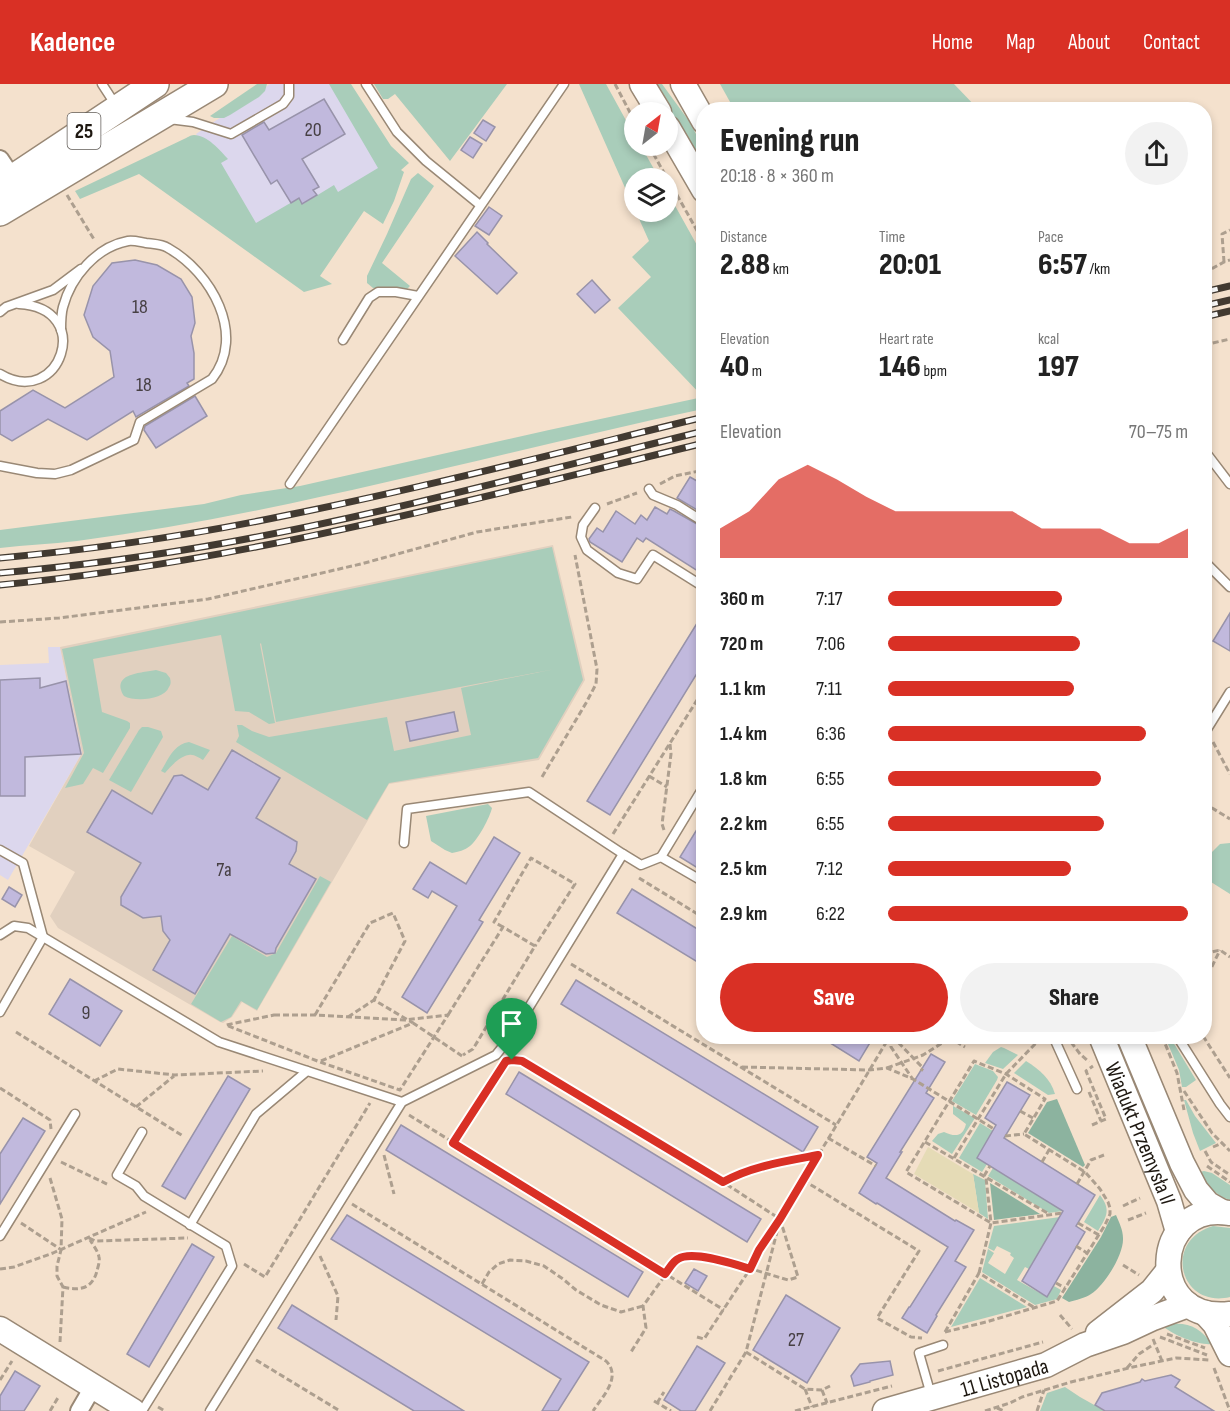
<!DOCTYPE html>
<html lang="en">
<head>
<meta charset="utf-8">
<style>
	body { margin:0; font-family:"Sofia Sans Condensed",sans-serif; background:#f2f2f2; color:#222; height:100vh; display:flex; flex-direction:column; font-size:22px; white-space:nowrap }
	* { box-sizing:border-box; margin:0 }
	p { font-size:20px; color:#767676 }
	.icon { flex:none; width:33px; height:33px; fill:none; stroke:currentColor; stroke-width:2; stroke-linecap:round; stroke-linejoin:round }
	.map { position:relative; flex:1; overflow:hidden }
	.details { position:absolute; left:696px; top:18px; width:516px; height:942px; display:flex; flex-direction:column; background:#fff; border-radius:24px; box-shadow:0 3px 9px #0003 }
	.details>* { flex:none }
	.needle { width:39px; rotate:31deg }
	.fabs { position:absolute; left:624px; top:18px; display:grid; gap:12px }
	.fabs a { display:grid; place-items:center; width:54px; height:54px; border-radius:50%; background:#fff; box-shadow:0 3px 9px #0003; font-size:30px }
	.pin { position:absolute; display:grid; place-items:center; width:51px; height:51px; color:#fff; margin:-62px -26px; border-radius:50% 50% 50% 0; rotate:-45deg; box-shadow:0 0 6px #0007 }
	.pin .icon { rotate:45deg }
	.round { display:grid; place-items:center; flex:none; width:63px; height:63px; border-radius:32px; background:#f2f2f2 }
	.head { display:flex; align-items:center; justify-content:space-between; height:102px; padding:0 24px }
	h1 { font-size:33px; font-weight:800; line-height:45px }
	.metrics { display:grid; grid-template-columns:repeat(3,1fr); gap:9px; height:102px; padding:6px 24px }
	.metrics div { display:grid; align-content:center }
	.metrics b { font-size:30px; font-weight:800 }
	.metrics small { font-size:16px; font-weight:400 }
	.metrics p { font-size:16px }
	.chart { height:168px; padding:12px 24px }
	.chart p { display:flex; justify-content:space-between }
	.chart svg { width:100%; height:108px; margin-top:6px; fill:#d93025; opacity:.7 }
	.cta { display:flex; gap:12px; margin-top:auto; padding:12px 24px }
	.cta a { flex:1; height:69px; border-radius:36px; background:#d93025; color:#fff; font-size:24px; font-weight:800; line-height:69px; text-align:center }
	.cta a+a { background:#f2f2f2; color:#222 }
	ul { padding:0 24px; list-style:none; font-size:20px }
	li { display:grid; grid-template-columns:96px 72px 1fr; align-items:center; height:45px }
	li i { height:15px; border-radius:8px; background:#d93025 }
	header { display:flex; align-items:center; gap:36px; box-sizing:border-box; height:84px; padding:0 30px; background:#d93025; color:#fff }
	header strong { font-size:28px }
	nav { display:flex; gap:33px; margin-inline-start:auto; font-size:21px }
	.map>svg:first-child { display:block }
	.commercial { fill:#dcd7ed }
	.education { fill:#e1d0bf }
	.green { fill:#a9cdba }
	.forest { fill:#8cb39f }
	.sand { fill:#e5dbb6 }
	.building { fill:#c1b9dd; stroke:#9893aa; stroke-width:1.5 }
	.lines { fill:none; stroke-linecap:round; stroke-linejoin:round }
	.lane-casing { stroke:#998875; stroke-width:11 }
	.street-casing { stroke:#998875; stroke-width:20 }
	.secondary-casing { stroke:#998875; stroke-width:27 }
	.primary-casing { stroke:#998875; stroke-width:30 }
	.path { stroke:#ad9f8f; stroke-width:3; stroke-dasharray:6 3; stroke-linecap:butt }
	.lane { stroke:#fff; stroke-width:8 }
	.street { stroke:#fff; stroke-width:16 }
	.secondary { stroke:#fff; stroke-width:24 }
	.primary { stroke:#fff; stroke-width:27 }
	.rail-casing { stroke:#423a31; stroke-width:7 }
	.rail { stroke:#fff; stroke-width:4.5; stroke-dasharray:14; stroke-linecap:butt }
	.route-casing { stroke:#fff; stroke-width:12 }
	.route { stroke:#d93025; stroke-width:8 }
	.labels { text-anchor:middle; stroke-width:5; stroke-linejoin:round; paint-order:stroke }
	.number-label { font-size:20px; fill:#474044 }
	.shield { fill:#fff; stroke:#625d58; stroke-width:1.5 }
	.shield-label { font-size:21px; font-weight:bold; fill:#1e1811 }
	.street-label { font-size:22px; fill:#1e1811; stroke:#fff }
</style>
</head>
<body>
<header>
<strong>Kadence</strong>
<nav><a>Home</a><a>Map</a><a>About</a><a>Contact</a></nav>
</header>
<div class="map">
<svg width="1230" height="1327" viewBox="0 0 1230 1327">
	<rect width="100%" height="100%" fill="#f4e1cd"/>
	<g class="commercial">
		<polygon points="270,0 345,0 386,68 379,88 259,155 196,50"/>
		<polygon points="48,563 60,563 82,669 8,796 0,791 0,581 49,579"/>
	</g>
	<polygon class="education" points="553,461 585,596 539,676 389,700 257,927 242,918 232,933 223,939 220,938 58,844 50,832 75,788 29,762 82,669 60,563"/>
	<g class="green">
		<polygon points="257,0 267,0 265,7 259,13 230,31 224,34 214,34 210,32"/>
		<path d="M329 0H351L391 62 409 79 401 86 404 88 394 117 383 140 364 127 320 192 332 200 304 208 139 90 80 115 75 107 184 55C187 54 190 51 194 51 207 51 220 66 228 75L221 79 256 139 299 114 303 120 334 101 338 108 378 84Z"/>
		<polygon points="374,0 507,0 450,77 395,10 388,15 383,15"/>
		<polygon points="579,0 606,0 634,51 634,62 641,62 659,94 634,94 634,124"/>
		<polygon points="652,0 662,0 689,37 703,63 703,89"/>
		<polygon points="720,0 954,0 978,25 734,25"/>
		<polygon points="418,89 434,102 382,179 410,202 407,205 373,204 367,199 367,192 387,150 411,95"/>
		<path d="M668 109 703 172V325C495 369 289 429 77 457 51 460 26 461 0 464V446L204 420 241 411 300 402 549 346 703 313 618 224 651 193 632 173 649 157 636 128H668Z"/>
		<polygon points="552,463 583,596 538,674 389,699 367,736 236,658 239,652 237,641 242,641 252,647 269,653 387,633 394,667 471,651 461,604 555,585 276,638 261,559 260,560 275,639 269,640 249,628 235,627 221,551 93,575 102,628 127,637 130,639 130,644 103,689 93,684 83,700 65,704 84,669 62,565"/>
		<path d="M156 586 166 589 170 594C171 598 171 600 169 603 164 616 135 618 124 612 110 589 142 589 156 586Z"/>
		<polygon points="142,643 148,643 161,647 163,653 131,708 109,696 139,646"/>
		<path d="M189 658 210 666 203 676C199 674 194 670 189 671 180 672 171 682 165 689L161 687C169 674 174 660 189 658Z"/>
		<path d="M488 720 492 724C490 733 478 756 470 762 465 766 458 768 452 769L445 766 431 757 426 732Z"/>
		<polygon points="1230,759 1230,810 1211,798 1206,774 1220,760"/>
		<polygon points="320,792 331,798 257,926 241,917 231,933 221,938 191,920 232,852 267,873 276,869"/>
		<polygon points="1165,953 1170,953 1196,996 1186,1003 1182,1003 1179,986"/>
		<polygon points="1001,963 1004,964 1018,971 1003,985 985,979 993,968"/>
		<path d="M1026 977C1040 986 1050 994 1055 1010L1048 1011 1014 989Z"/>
		<polygon points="975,980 993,987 998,993 997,996 976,1031 952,1017"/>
		<polygon points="1184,1016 1186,1016 1195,1032 1216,1059 1200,1067 1193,1049"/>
		<path d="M953 1022 975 1034 952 1070 932 1057 938 1050 944 1048C955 1053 963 1053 966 1040L953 1030Z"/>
		<polygon points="980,1039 993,1047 977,1074 987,1080 982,1088 959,1074"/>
		<polygon points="993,1084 1063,1127 1049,1129 988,1092"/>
		<path d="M1204 1087 1212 1089 1230 1101V1116C1215 1112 1208 1101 1200 1088Z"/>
		<polygon points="973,1090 985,1096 988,1135 979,1129"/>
		<path d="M1100 1111C1111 1126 1107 1132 1098 1147L1084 1138Z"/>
		<polygon points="1060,1133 1029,1185 1025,1183 1017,1196 1047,1213 1054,1202 1061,1206 1057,1215 1035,1221 982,1188 988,1165 994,1169 988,1179 1005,1190 1014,1174 1010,1171 1011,1169 997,1162 994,1167 988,1164 994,1142"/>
		<path d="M1213 1142 1230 1144V1213C1180 1225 1162 1157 1213 1142Z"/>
		<polygon points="980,1194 1027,1223 951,1243"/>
		<path d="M1170 1240C1190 1238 1200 1244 1212 1260 1200 1262 1173 1251 1164 1243Z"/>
		<polygon points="1065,1303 1080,1313 1105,1327 1040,1327 1047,1309"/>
	</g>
	<g class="forest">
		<polygon points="1057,1015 1085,1081 1083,1083 1028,1049 1047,1018"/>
		<polygon points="990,1099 1040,1130 994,1136"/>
		<path d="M1116 1131C1119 1138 1123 1146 1123 1154 1124 1170 1105 1201 1091 1210 1085 1214 1076 1216 1069 1218L1062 1214 1101 1153 1111 1133Z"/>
	</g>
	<polygon class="sand" points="928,1063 973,1090 979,1129 914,1090"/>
	<g class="building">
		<polygon points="324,15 345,50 302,75 319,103 313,106 317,111 302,120 299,114 291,119 277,96 271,100 242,51 264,38 269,46"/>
		<polygon points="483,36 495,43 486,57 474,49"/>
		<polygon points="470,53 482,60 473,74 461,66"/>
		<polygon points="489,123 502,132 489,151 475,142"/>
		<polygon points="477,148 488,159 487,160 517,189 497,210 455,172"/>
		<polygon points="135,176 157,181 181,195 192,213 195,239 191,252 194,269 194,295 187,299 189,302 136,333 133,327 87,356 48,335 12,357 0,350 0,327 33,306 65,324 114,293 110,267 93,253 84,231 93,202 112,179"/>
		<polygon points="592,196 610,216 595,229 577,210"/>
		<polygon points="195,312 207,332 156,364 144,346 145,342"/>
		<polygon points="690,393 704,401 704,430 677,414"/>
		<polygon points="655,423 667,430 670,425 674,427 704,444 704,491 646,454 643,458 637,454 622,478 590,458 589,455 597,444 603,448 616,427 635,440 641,431 647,436"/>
		<polygon points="704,528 704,578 610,731 587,717"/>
		<polygon points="1230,529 1230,567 1213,557"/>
		<polygon points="40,594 40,604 66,597 81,670 25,673 25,712 0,712 0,596"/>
		<polygon points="454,628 458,647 410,657 406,638"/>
		<polygon points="232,666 280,694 256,734 297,758 296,767 289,780 316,795 276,864 275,869 266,870 230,850 195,910 153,886 170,856 163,847 161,832 143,834 121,821 121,813 141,779 87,748 112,706 152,730 174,692 182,691 208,706"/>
		<polygon points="704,734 704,788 680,773"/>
		<polygon points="494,753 520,769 479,836 483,838 427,929 402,913 457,822 432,807 428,814 413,805 430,778 466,800"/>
		<polygon points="9,803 22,811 15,823 2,815"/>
		<polygon points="632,805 704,849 704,882 617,829"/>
		<polygon points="70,895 122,927 100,962 49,930"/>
		<polygon points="576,896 818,1043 803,1068 561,920"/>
		<polygon points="819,952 874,952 859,977"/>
		<polygon points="931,970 945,978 926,1009 934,1014 900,1068 902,1068 886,1094 955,1137 956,1136 974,1146 955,1177 966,1183 936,1231 937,1232 927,1249 902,1234 909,1223 910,1223 948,1163 877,1119 876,1120 859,1109 877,1079 867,1073"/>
		<polygon points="519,988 761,1135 747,1158 506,1010"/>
		<polygon points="228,992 250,1005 185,1115 162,1102"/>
		<polygon points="1007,998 1030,1011 1004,1054 1095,1111 1076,1142 1085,1148 1047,1213 1022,1197 1063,1127 977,1074 996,1041 985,1034"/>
		<polygon points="23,1034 45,1047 0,1120 0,1070"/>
		<polygon points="401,1041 643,1188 628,1213 386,1066"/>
		<polygon points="347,1131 589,1278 558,1327 542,1327 561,1295 331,1155"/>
		<polygon points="192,1160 214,1173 149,1283 127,1270"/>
		<polygon points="694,1185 707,1192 698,1207 685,1199"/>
		<polygon points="786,1211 840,1244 807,1299 753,1266"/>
		<polygon points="292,1221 464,1327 414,1327 278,1244"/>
		<polygon points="697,1262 725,1279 695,1327 681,1327 664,1316"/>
		<polygon points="890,1277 893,1291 870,1297 870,1298 854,1302 851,1292 860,1280"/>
		<polygon points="15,1287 40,1302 24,1327 0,1327 0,1312"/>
		<polygon points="1171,1291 1180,1296 1175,1303 1214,1327 1105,1327 1095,1321 1102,1309 1140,1298 1142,1295 1145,1297"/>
	</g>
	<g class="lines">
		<defs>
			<g id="lane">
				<polyline points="102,0 117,23"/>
				<polyline points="366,0 397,48 426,77 480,121"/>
				<polyline points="169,35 193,38 231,50 283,20 289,12 289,0"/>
				<polyline points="0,228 6,223 53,206 81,185"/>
				<polyline points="343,256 369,214 378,208 396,208 418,212"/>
				<path d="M0 290C60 326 96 224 19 220"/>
				<polyline points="1204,366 1230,400"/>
				<path d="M0 382 37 389 55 390 71 386 134 356 140 338 212 295C247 251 211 188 168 164 162 160 153 160 146 159 140 158 133 156 128 157 96 163 71 193 63 223 61 230 61 239 61 246"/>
				<polyline points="290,400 564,0"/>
				<polyline points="649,405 653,411 677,421 704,438"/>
				<polyline points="595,424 583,441 581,453 587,466 618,489 637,495 653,471 704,503"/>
				<polyline points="1204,477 1230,503"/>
				<polyline points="1204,650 1230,608"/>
				<polyline points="404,759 407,725 529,708 623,770"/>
				<polyline points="0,766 23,779 43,853 0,928"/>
				<polyline points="661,773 704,798"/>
				<polyline points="0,851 14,842 28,844 219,958 402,1018"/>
				<polyline points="1053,952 1077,1005"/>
				<polyline points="1177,952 1220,1020 1230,1033"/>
				<polyline points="190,1141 256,1030 307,987"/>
				<polyline points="0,1152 75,1030"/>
				<polyline points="931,1311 919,1269 943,1261"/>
				<polyline points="142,1327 232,1182 226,1162 144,1112 136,1102 117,1091 142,1048"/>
				<polyline points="210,1327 402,1018 496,971 512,951 623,770 641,781 661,773 704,702"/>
			</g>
			<g id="street">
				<polyline points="0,75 18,102"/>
				<polyline points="79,1327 93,1303"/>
			</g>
			<g id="secondary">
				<polyline points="642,0 659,28"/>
				<polyline points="683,0 704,37"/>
				<polyline points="668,44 704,106"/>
				<path id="s1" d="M1101 952 1169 1117 1178 1148"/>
				<polyline points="1129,952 1182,1079 1196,1106 1208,1120 1222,1128"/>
				<path d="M1229 1129C1151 1116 1145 1240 1230 1230"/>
				<polyline points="1205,1229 1215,1240 1230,1270"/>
				<polyline points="0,1245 133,1327"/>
				<polyline points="1098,1249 1152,1207 1168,1187"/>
				<path id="s2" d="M885 1327 1046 1281 1085 1261 1123 1248 1153 1234 1188 1221"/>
			</g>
			<g id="primary">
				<polyline points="0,103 155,0"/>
				<polyline points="0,128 214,0"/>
			</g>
		</defs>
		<use href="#lane" class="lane-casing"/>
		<use href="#street" class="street-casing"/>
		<use href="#secondary" class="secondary-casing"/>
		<use href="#primary" class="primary-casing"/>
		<g class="path">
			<polyline points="615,0 634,36"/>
			<polyline points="649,62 667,94"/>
			<polyline points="668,95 704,159"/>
			<polyline points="67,111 95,157"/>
			<polyline points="1224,178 1222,150 1230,146"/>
			<polyline points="1204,189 1224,178 1230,176"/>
			<polyline points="1204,261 1230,255"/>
			<polyline points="660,400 675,392 704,386"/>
			<polyline points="607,420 637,409"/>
			<polyline points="0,538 59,534 208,515 361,480 477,448 572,433"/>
			<polyline points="1213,658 1230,690"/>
			<polyline points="649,692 667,703"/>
			<polyline points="542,693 586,619 596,600 597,585 575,471"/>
			<polyline points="1204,719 1230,735"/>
			<polyline points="664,746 662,740 671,670 670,660"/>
			<polyline points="613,750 704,605"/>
			<polyline points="639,794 704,834"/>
			<polyline points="503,843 494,838 531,774 575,800 535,862"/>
			<polyline points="1204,870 1220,866 1230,873"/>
			<polyline points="571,880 836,1041"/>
			<polyline points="1204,899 1220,866"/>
			<polygon points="274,931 315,931 405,936 448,931 400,1006 320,978 226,941"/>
			<polyline points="315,931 370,839 393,829 405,857 374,916"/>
			<polyline points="448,931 503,843 535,862 473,965 463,971"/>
			<polyline points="348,933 374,916 413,939"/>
			<polyline points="16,948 183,1052"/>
			<polyline points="892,952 923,984 921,987"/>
			<polyline points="921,952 950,954 965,963"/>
			<polyline points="1162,952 1177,989 1184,1026"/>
			<polyline points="1203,952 1230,994"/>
			<polyline points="891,953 891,963 912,994"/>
			<polyline points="1071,958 1080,970 1089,978"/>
			<polyline points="509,976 522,977 723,1098 780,1135 798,1193 788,1196 732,1179 689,1172 677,1175 643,1222 646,1244 631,1268"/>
			<polyline points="321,977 413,939 462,972"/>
			<polyline points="742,983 869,986 887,984 913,995 994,1045"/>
			<polyline points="887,984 923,971 950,954"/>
			<polyline points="94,997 118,985 175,991 263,987"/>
			<polyline points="0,1004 50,1036 51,1045"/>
			<polyline points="1184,1007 1212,1049 1230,1067"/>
			<polyline points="1089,1008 1101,1037"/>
			<polyline points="136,1023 174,992"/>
			<polyline points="1020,1027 1033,1034"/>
			<polyline points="409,1031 724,1226"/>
			<polyline points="1092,1041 1106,1035 1086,987 1093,982"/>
			<polyline points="1005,1052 1024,1050"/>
			<polyline points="828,1054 876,1082"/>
			<polyline points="925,1058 1049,1130"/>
			<polyline points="453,1059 502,982"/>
			<polyline points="1213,1063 1222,1059"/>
			<polyline points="1205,1067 1211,1078 1230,1091"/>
			<polyline points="384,1071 394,1110"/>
			<polyline points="954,1074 1006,990 1037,958"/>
			<polyline points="61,1078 109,1101"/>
			<polyline points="1042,1078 1049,1066"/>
			<polyline points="1207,1082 1230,1098"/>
			<polyline points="984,1092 990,1082"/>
			<polyline points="50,1094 62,1135 61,1166 57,1182 57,1192 63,1203 60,1258"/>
			<polyline points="803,1096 919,1167 877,1234 911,1253 922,1254"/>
			<path d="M723 1098C752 1082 786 1076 818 1071"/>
			<polyline points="1077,1100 1091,1076 1104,1071"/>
			<path d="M352 1120 606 1277C622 1293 603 1312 593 1327"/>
			<polyline points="1123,1122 1140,1114"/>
			<polyline points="1128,1136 1146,1129"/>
			<polyline points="21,1139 60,1165"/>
			<polyline points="1078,1139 1099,1151"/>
			<polyline points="89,1154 95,1157 188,1154"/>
			<polyline points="1076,1162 1087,1169"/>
			<polyline points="320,1172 338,1212 336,1236"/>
			<polyline points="244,1180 265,1193 370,1019"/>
			<polyline points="1123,1181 1139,1191"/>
			<polyline points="0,1185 14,1183 53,1169 146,1128"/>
			<polyline points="979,1189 991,1139 986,1094"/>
			<polyline points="1056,1199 1065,1204"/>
			<polyline points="482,1200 489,1188 498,1180 510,1176 526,1177 544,1182 563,1195 576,1206 601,1221 621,1228 643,1222"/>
			<path d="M63 1203C80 1207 92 1205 97 1187 98 1183 100 1177 99 1173 98 1167 93 1161 90 1156"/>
			<polyline points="1060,1231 1072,1245"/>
			<polyline points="945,1248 986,1238 1057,1217 1105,1141 1110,1130 1110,1124 1108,1118 1100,1105 1085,1088 1024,1050 1045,1015 1006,990 974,977 906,1088 991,1139 1062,1129"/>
			<polyline points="945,1248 979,1189 1035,1224"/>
			<polyline points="1167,1250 1205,1264"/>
			<polyline points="697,1253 704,1255 750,1185 759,1166 780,1135 890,952"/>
			<polyline points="1160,1253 1207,1271"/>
			<polyline points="1153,1255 1162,1277"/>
			<polyline points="746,1268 805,1305 822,1306 830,1302"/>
			<polyline points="256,1276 340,1327"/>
			<polyline points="1127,1284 1139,1270 1154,1260"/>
			<polyline points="1214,1284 1230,1327"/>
			<polyline points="938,1287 1043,1258"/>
			<polyline points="0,1296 12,1277"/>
			<polyline points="805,1305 812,1323"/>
			<polyline points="822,1306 827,1319"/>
			<polyline points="654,1317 671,1327"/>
			<polyline points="657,1319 664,1308"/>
			<polyline points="158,1323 165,1327"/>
			<polyline points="997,1324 1004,1327"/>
			<polyline points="50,1327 59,1312"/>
			<polyline points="710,1327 746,1268 779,1140"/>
			<polyline points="795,1327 892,1302"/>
			<polyline points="985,1327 1010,1319 1022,1313 1071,1298 1133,1283 1176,1274 1209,1276"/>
			<polyline points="1037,1327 1044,1306"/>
		</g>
		<use href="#lane" class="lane"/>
		<use href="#street" class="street"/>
		<use href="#secondary" class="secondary"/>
		<use href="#primary" class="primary"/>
		<defs>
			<g id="rail">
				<polyline points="1204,208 1230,202"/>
				<polyline points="1204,222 1230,216"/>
				<polyline points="1204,233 1230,227"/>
				<path d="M0 474C97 465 193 451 288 431 427 403 565 367 704 333"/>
				<path d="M0 489C77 482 154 472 230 458 389 429 546 386 704 347"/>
				<path d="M0 501C239 478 471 416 704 359"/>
			</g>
		</defs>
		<use href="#rail" class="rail-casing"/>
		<use href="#rail" class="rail"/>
	</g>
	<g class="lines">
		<defs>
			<path id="route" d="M512 976 522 977 723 1098C752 1082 786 1077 818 1071L780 1135 759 1166 750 1185C734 1180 692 1166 678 1175 673 1177 669 1185 665 1190L453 1059 506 977Z"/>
		</defs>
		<use href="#route" class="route-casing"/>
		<use href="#route" class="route"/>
	</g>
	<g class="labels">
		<g class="number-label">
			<text x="313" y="52">20</text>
			<text x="140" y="229">18</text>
			<text x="144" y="307">18</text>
			<text x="224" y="792">7a</text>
			<text x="86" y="935">9</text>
			<text x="796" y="1262">27</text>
		</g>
		<rect class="shield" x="67.5" y="29" width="33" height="36" rx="4.5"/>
		<g class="shield-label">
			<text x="84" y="54">25</text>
		</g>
		<g class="street-label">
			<text dy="8" stroke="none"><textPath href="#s1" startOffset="105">Wiadukt Przemysła II</textPath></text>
			<text dy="8" stroke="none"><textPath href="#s2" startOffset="124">11 Listopada</textPath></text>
		</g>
	</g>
</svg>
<div class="fabs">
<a><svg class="needle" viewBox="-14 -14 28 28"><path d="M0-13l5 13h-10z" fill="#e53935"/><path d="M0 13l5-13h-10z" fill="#767676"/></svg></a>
<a><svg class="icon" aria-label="layers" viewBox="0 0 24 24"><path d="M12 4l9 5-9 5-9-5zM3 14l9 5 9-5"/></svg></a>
</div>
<div class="pin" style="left:512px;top:976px;background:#1e9e55"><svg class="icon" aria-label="arrive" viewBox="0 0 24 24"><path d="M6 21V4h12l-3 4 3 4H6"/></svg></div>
<section class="details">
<div class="head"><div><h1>Evening run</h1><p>20:18 · 8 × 360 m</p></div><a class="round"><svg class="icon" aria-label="share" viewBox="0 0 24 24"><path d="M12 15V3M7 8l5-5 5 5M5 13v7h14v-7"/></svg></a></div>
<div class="metrics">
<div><p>Distance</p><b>2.88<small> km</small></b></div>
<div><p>Time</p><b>20:01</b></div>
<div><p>Pace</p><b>6:57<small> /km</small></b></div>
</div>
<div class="metrics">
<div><p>Elevation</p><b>40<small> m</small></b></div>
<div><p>Heart rate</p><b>146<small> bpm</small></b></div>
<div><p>kcal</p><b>197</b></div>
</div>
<div class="chart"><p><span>Elevation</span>70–75 m</p>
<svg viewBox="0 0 160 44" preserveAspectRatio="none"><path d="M0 44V32L10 25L20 12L30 6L40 12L50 19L60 25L70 25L80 25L90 25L100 25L110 32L120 32L130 32L140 38L150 38L160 32V44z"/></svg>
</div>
<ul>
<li><b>360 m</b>7:17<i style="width:58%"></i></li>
<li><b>720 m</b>7:06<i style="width:64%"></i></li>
<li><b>1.1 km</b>7:11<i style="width:62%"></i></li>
<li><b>1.4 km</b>6:36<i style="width:86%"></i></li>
<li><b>1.8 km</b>6:55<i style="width:71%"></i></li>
<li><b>2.2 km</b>6:55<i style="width:72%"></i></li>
<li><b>2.5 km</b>7:12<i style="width:61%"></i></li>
<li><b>2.9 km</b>6:22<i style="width:100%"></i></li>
</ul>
<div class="cta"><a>Save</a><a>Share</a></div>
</section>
</div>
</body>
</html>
